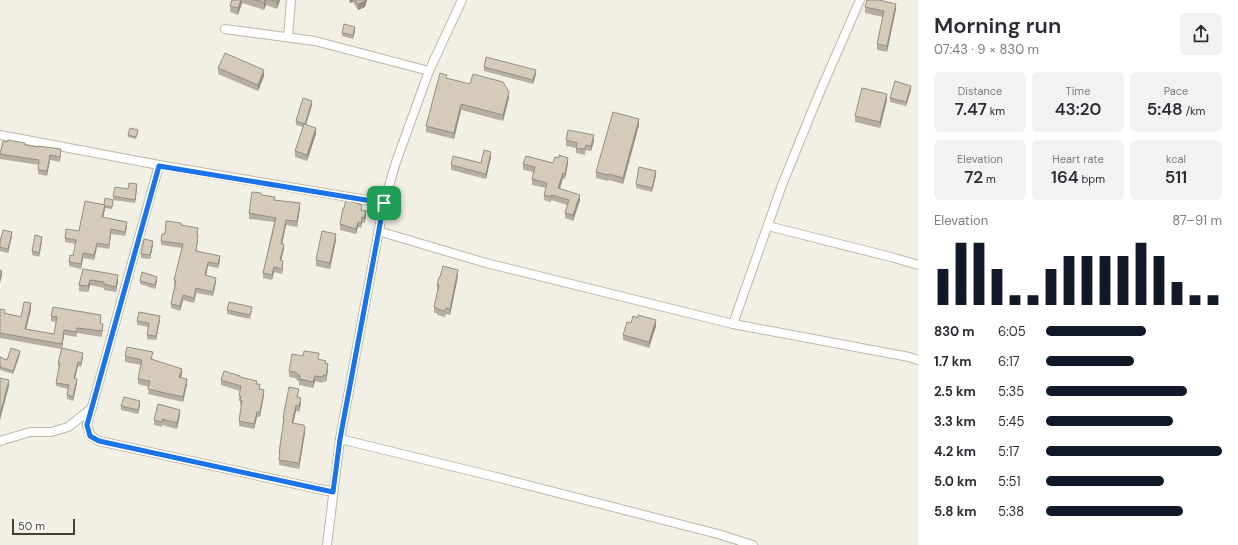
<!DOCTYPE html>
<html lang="en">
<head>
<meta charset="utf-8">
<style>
	body { margin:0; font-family:"DM Sans",sans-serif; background:#f2f2f3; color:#2b2b33; height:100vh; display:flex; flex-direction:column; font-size:15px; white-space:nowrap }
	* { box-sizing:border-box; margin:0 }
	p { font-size:13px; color:#7c7c81 }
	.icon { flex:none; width:22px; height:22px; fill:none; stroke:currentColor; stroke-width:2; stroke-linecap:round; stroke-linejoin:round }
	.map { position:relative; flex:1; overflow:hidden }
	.sheet { display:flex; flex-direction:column; background:#fff; width:320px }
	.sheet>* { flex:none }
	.scale { position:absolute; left:12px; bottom:10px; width:63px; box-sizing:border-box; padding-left:4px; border:2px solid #453f35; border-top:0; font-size:11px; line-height:14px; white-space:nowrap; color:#453f35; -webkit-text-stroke:3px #fff; paint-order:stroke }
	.pin { position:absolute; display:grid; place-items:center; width:34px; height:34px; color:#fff; margin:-17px; border-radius:8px; box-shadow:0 2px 6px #0006 }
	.round { display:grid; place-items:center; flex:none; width:42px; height:42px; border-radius:6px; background:#f2f2f3 }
	.headline { display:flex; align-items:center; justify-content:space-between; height:68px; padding:0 16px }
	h1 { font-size:22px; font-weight:600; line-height:30px }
	.stats { display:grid; grid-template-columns:repeat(3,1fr); gap:6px; height:68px; padding:4px 16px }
	.stats div { display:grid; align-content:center; border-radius:6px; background:#f2f2f3; text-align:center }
	.stats b { font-size:17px; font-weight:600 }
	.stats small { font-size:11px; font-weight:400 }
	.stats p { font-size:11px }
	.chart { height:112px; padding:8px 16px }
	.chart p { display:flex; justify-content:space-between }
	.chart svg { width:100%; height:72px; margin-top:4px; stroke:#111827; stroke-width:6 }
	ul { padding:0 16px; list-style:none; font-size:13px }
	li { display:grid; grid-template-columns:64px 48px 1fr; align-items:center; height:30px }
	li i { height:10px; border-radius:5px; background:#111827 }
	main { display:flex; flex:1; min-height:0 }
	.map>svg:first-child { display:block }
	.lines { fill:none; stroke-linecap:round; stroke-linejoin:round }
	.street-casing { stroke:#beb7a8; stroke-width:10 }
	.street { stroke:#fff; stroke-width:8 }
	.wall { fill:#b6afa1 }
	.shaded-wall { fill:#948e83 }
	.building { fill:#d4cbbb; stroke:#948e83 }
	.route-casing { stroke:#fff; stroke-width:8 }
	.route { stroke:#1a73e8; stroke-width:5 }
</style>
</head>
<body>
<main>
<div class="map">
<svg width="918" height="545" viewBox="0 0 918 545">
	<rect width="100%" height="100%" fill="#f2efe5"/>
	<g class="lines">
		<defs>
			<g id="street">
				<polyline points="225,29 315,41 429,71"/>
				<polyline points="288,37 291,0"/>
				<polyline points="0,135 159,165 384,203"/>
				<polyline points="159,165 87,425 91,436 99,441 333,492"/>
				<polyline points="768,226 891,257 918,265"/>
				<polyline points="378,231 486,263 733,324 909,357 918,360"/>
				<polyline points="733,324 782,185 819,94 860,0"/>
				<polyline points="340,439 496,477 718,534 753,545"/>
				<polyline points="0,441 30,432 51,432 68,427 92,408"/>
				<polyline points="327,545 340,439 384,203 396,162 429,71 462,0"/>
			</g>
		</defs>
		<use href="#street" class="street-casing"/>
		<use href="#street" class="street"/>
	</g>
	<g class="wall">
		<polygon points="232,0 280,0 277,9 266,5 264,10 242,3 238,15 230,12 230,6"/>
		<polygon points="349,0 367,0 365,7 358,10 353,2 350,3"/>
		<polygon points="865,7 896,9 887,52 877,50 877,44 883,17 865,13"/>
		<polygon points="355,31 353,39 342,36 342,33"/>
		<polygon points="484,67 536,74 533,84 484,71"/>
		<polygon points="218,68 264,76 258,91 218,74"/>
		<polygon points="447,78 509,98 503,121 461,110 454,139 426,132 426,126"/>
		<polygon points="911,90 906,106 890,102 890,98"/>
		<polygon points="887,100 880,128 855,122 855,116"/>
		<polygon points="312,105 306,125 316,134 307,161 295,157 295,151 303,127 296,125 296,121"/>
		<polygon points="639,125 623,184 609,180 608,181 596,178 596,172"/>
		<polygon points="138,132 136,139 128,137 128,135"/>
		<polygon points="566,140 594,141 591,151 586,150 585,155 576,153 576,148 566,146"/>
		<polygon points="25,145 61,154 60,162 50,160 47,176 38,174 39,165 0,159 0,154"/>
		<polygon points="491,157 486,179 451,170 451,165 481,163"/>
		<polygon points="553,163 568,163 565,179 563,178 560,189 580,200 573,221 565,218 565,213 567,205 551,200 551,202 544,200 544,195 546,188 532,185 532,179 533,172 523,170 523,164"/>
		<polygon points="656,175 652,192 636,188 636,184"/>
		<polygon points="137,188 135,203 113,200 112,209 105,208 103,218 127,226 125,236 111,234 109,249 97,247 94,260 83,258 81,269 69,266 69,262 73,256 76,244 65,242 65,238 79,231 104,204 113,200 113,196 128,189"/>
		<polygon points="261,195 275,201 300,208 297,227 286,225 282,244 284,249 281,260 283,266 282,274 274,272 272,280 263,278 263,273 274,222 249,219 249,213"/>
		<polygon points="362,211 366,217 364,223 362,223 361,228 358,227 356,234 340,230 340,224"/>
		<polygon points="181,225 198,233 198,239 196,251 220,260 218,268 208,266 206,275 216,282 213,296 196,293 194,303 183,300 180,311 171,308 171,304 175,285 174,285 174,280 182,248 161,245 161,241 165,234"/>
		<polygon points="12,236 8,253 0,251 0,242"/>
		<polygon points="336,240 330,269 316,266 316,260"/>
		<polygon points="42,241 39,257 32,255 32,251"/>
		<polygon points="153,245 150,259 141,258 141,254"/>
		<polygon points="83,269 118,281 116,292 104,290 104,288 90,285 88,292 79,291 79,285"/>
		<polygon points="458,276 450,315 446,314 445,317 437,315 437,313 434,313 434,307 438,291 437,291 437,285 440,277"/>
		<polygon points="140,281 157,281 155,289 140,284"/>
		<polygon points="0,309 5,313 21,317 31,309 26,329 54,334 56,322 51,321 51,316 101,320 100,323 103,329 102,337 77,333 77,337 64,335 62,348 83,357 81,367 78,366 75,378 77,383 73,401 67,399 68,389 56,386 56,383 59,367 58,366 58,363 61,349 0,338"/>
		<polygon points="227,310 252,311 250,319 227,314"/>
		<polygon points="160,320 156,340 147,339 147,335 149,327 137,325 137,321"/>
		<polygon points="631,323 656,326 649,348 623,340 623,335"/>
		<polygon points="20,354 13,374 0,370 0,357 7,360"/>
		<polygon points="125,356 152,359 182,374 181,378 187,384 183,402 148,394 149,387 138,384 138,379 141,365 125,362"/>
		<polygon points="319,359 326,363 328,370 326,382 323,381 323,383 315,381 313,388 299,385 299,382 295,378 289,377 289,371"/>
		<polygon points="240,377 257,384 264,395 260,417 257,417 254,429 239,426 239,421 242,406 240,405 240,401 239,401 240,391 221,385 221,380"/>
		<polygon points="299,394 298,397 301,403 299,412 296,411 293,423 304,427 305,433 299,469 279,465 279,453 284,423 283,423 283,418"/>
		<polygon points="140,405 138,414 121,410 121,406"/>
		<polygon points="180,415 177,429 162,425 162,427 154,425 154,420"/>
	</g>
	<g class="shaded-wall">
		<polygon points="241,0 242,0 242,3 238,15 238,8"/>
		<polygon points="265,0 266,0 266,5 264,10 264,3"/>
		<polygon points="278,0 280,0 277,9 277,2"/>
		<polygon points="350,0 353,0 353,2 350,3"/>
		<polygon points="365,0 367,0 365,7 358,10 358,4"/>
		<polygon points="896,4 896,9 887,52 887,46"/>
		<polygon points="355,27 355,31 353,39 353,35"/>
		<polygon points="264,70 264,76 258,91 258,85"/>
		<polygon points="536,70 536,74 533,84 533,80"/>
		<polygon points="911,86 911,90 906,106 906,102"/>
		<polygon points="509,92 509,98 503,121 503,115"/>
		<polygon points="887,94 887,100 880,128 880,122"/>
		<polygon points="312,101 312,105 305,128 305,124"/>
		<polygon points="461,104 461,110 454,139 454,133"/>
		<polygon points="639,119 639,125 623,184 623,178"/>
		<polygon points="316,128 316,134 307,161 307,155"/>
		<polygon points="594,135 594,141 591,151 591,146"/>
		<polygon points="491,152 491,157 486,179 486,174"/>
		<polygon points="50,155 50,160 47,176 47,171"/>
		<polygon points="568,158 568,163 565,179 565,174"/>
		<polygon points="656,171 656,175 652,192 652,188"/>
		<polygon points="563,173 563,178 558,194 558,188"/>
		<polygon points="137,184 137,188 135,203 135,200"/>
		<polygon points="580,195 580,200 573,221 573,215"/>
		<polygon points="300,203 300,208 297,227 297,221"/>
		<polygon points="105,205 105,209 102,222 102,217"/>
		<polygon points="366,211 366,217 364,223 364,218"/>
		<polygon points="362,217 362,223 361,228 361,223"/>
		<polygon points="286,220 286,225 281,249 281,244"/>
		<polygon points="127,222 127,226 125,236 125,232"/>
		<polygon points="358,222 358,227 356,234 356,229"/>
		<polygon points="111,229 111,234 109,249 109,245"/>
		<polygon points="12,232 12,236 8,253 8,249"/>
		<polygon points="336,234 336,240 330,269 330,263"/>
		<polygon points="198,235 198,239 196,255 196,251"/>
		<polygon points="42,237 42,241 39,257 39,253"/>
		<polygon points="153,241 153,245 150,259 150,255"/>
		<polygon points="97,243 97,247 94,260 94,255"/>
		<polygon points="284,244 284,249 280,265 280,260"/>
		<polygon points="83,253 83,258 81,269 81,264"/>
		<polygon points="220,256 220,260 218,268 218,264"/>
		<polygon points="283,261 283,266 282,274 282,269"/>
		<polygon points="208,262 208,266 205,280 205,275"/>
		<polygon points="274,267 274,272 272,280 272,275"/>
		<polygon points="458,270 458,276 450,315 450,309"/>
		<polygon points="2,271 2,275 0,283 0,279"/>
		<polygon points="118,275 118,281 116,292 116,287"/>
		<polygon points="157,277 157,281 155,289 155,285"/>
		<polygon points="216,278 216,282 213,296 213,292"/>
		<polygon points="90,280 90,285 88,292 88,286"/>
		<polygon points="196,288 196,293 194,303 194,298"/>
		<polygon points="183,295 183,300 180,311 180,306"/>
		<polygon points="31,303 31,309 25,334 25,329"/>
		<polygon points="160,316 160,320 156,340 156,336"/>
		<polygon points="656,320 656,326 649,348 649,342"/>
		<polygon points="64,330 64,335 62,349 62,344"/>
		<polygon points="20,351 20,354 13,374 13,371"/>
		<polygon points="83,353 83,357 81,367 81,363"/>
		<polygon points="78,362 78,366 74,382 74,378"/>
		<polygon points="328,364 328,370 326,382 326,376"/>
		<polygon points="182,369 182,374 179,383 179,377"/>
		<polygon points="315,376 315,381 313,388 313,382"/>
		<polygon points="77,379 77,383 73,401 73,397"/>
		<polygon points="187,379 187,384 183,402 183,397"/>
		<polygon points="9,380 9,386 0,420 0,415"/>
		<polygon points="264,390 264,395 260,417 260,412"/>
		<polygon points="301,398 301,403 299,412 299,406"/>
		<polygon points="140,401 140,405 138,414 138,410"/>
		<polygon points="296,405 296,411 292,429 292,423"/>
		<polygon points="180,410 180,415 177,429 177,423"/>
		<polygon points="257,412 257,417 254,429 254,424"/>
		<polygon points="305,427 305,433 299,469 299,463"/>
	</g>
	<g class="building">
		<polygon points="232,0 241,0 238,8 230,6"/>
		<polygon points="255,0 265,0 264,3"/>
		<polygon points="271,0 278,0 277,2"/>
		<polygon points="355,0 365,0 365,1 358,4"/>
		<polygon points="867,0 879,0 896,4 887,46 877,44 884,11 865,7"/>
		<polygon points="344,24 355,27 353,35 342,33"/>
		<polygon points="225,53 264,70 258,85 218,68"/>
		<polygon points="486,57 536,70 533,80 484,67"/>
		<polygon points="440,73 447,75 446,78 470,84 473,74 503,82 509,92 503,115 461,104 454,133 426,126"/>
		<polygon points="895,81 911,86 906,102 890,98"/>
		<polygon points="862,88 887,94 880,122 855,116"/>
		<polygon points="303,98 312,101 305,124 296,121"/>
		<polygon points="613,112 639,119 623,178 609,174 608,175 596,172"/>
		<polygon points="304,124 316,128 307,155 295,151"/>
		<polygon points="130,128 138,130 136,137 128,135"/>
		<polygon points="568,130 594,135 591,146 586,145 585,149 576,148 577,143 566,140"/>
		<polygon points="8,140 25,143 25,145 38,147 38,146 61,149 60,157 50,155 47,171 38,170 39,160 0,154 3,141 7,142"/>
		<polygon points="484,150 491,152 486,174 451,165 453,156 481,163"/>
		<polygon points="559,155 568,158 565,174 563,173 558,188 580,195 573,215 565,213 569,200 551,195 551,197 544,195 547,183 532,179 535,167 523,164 526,156 553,163 555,157 559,158"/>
		<polygon points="639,167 656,171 652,188 636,184"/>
		<polygon points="129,183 137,184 135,200 113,196 115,187 128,189"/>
		<polygon points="252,192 261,193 261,195 275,197 274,200 300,203 297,221 286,220 281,244 284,244 280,260 283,261 282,269 274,267 272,275 263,273 276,218 249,213"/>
		<polygon points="105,198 113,200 112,207 105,206 105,205 104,204"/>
		<polygon points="346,200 362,205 361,210 366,211 364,218 362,217 361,223 358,222 356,229 340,224 343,208 344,208"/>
		<polygon points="85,201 105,205 102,217 127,222 125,232 111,229 109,245 97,243 94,255 83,253 81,264 69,262 70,255 73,256 76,240 65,238 66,229 79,231"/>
		<polygon points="166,221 181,223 181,225 198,228 197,235 198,235 196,251 220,256 218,264 208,262 205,275 216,278 213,292 196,288 194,298 183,295 180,306 171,304 176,281 174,280 183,244 161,241 162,234 165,234"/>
		<polygon points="3,230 12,232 8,249 0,247 0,242"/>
		<polygon points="322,231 336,234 330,263 316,260"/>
		<polygon points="35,235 42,237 39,253 32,251"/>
		<polygon points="144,239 153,241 150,255 141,254"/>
		<polygon points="443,266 458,270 450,309 446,308 445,311 437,309 437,308 434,307 439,285 437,285 439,277 440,277"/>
		<polygon points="83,269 118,275 116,287 104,284 104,282 90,280 88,286 79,285"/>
		<polygon points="0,270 2,271 0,279"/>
		<polygon points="142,272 157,277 155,285 140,281"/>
		<polygon points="24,302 31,303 25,329 54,334 57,317 51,316 53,307 101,315 100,323 103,324 102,331 77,328 77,332 64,330 62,344 0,333 0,309 5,310 4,313 21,317"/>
		<polygon points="229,302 252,307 250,315 227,310"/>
		<polygon points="139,312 160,316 156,336 147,335 149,323 137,321"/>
		<polygon points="638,315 656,320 649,342 623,335 627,322 631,323 633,316 638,318"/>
		<polygon points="127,347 153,352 151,359 182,369 179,377 187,379 183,397 148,389 150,381 138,379 142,360 125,356"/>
		<polygon points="11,348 20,351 13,371 0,367 0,357 7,360"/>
		<polygon points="62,348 83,353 81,363 78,362 74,378 77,379 73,397 67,395 69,385 56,383 60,363 58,363"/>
		<polygon points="304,351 319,353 318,359 326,361 325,363 328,364 326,376 323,375 323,377 315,376 313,382 299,379 300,376 295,372 289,371 292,354 303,356"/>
		<polygon points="224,371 240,376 240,377 257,381 256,384 260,384 259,389 264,390 260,412 257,412 254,424 239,421 242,401 240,400 241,396 239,396 241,386 221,380"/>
		<polygon points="0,378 9,380 0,415"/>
		<polygon points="289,387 299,389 297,397 301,398 299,406 296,405 292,423 304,425 304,427 305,427 299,463 279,460 280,453 279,453 284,418 283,418"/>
		<polygon points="124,397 140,401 138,410 121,406"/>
		<polygon points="158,404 180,410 177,423 162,419 162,422 154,420"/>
	</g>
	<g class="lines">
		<defs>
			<polygon id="route" points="159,166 384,203 340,439 333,492 99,441 90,436 87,425"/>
		</defs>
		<use href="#route" class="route-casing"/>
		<use href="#route" class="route"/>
	</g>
</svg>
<div class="scale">50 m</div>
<div class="pin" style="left:384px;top:203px;background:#1e9e55"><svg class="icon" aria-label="arrive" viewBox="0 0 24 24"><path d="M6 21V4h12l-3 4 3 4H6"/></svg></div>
</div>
<section class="sheet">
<div class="headline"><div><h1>Morning run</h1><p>07:43 · 9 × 830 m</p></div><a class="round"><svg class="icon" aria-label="share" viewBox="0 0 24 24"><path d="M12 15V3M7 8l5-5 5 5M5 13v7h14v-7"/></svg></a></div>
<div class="stats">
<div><p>Distance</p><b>7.47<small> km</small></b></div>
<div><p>Time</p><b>43:20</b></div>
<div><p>Pace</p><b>5:48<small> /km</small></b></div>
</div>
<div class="stats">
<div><p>Elevation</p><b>72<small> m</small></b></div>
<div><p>Heart rate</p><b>164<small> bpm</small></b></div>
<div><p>kcal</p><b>511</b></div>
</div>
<div class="chart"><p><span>Elevation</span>87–91 m</p>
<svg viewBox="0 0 160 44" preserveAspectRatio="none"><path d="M5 44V22M15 44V6M25 44V6M35 44V22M45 44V38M55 44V38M65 44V22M75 44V14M85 44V14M95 44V14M105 44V14M115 44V6M125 44V14M135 44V30M145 44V38M155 44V38"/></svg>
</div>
<ul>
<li><b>830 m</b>6:05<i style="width:57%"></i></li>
<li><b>1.7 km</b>6:17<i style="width:50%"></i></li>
<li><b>2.5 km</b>5:35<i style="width:80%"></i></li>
<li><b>3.3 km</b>5:45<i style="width:72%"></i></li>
<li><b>4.2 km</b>5:17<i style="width:100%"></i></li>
<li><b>5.0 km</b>5:51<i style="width:67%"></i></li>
<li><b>5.8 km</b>5:38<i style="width:78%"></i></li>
</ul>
</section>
</main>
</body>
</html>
